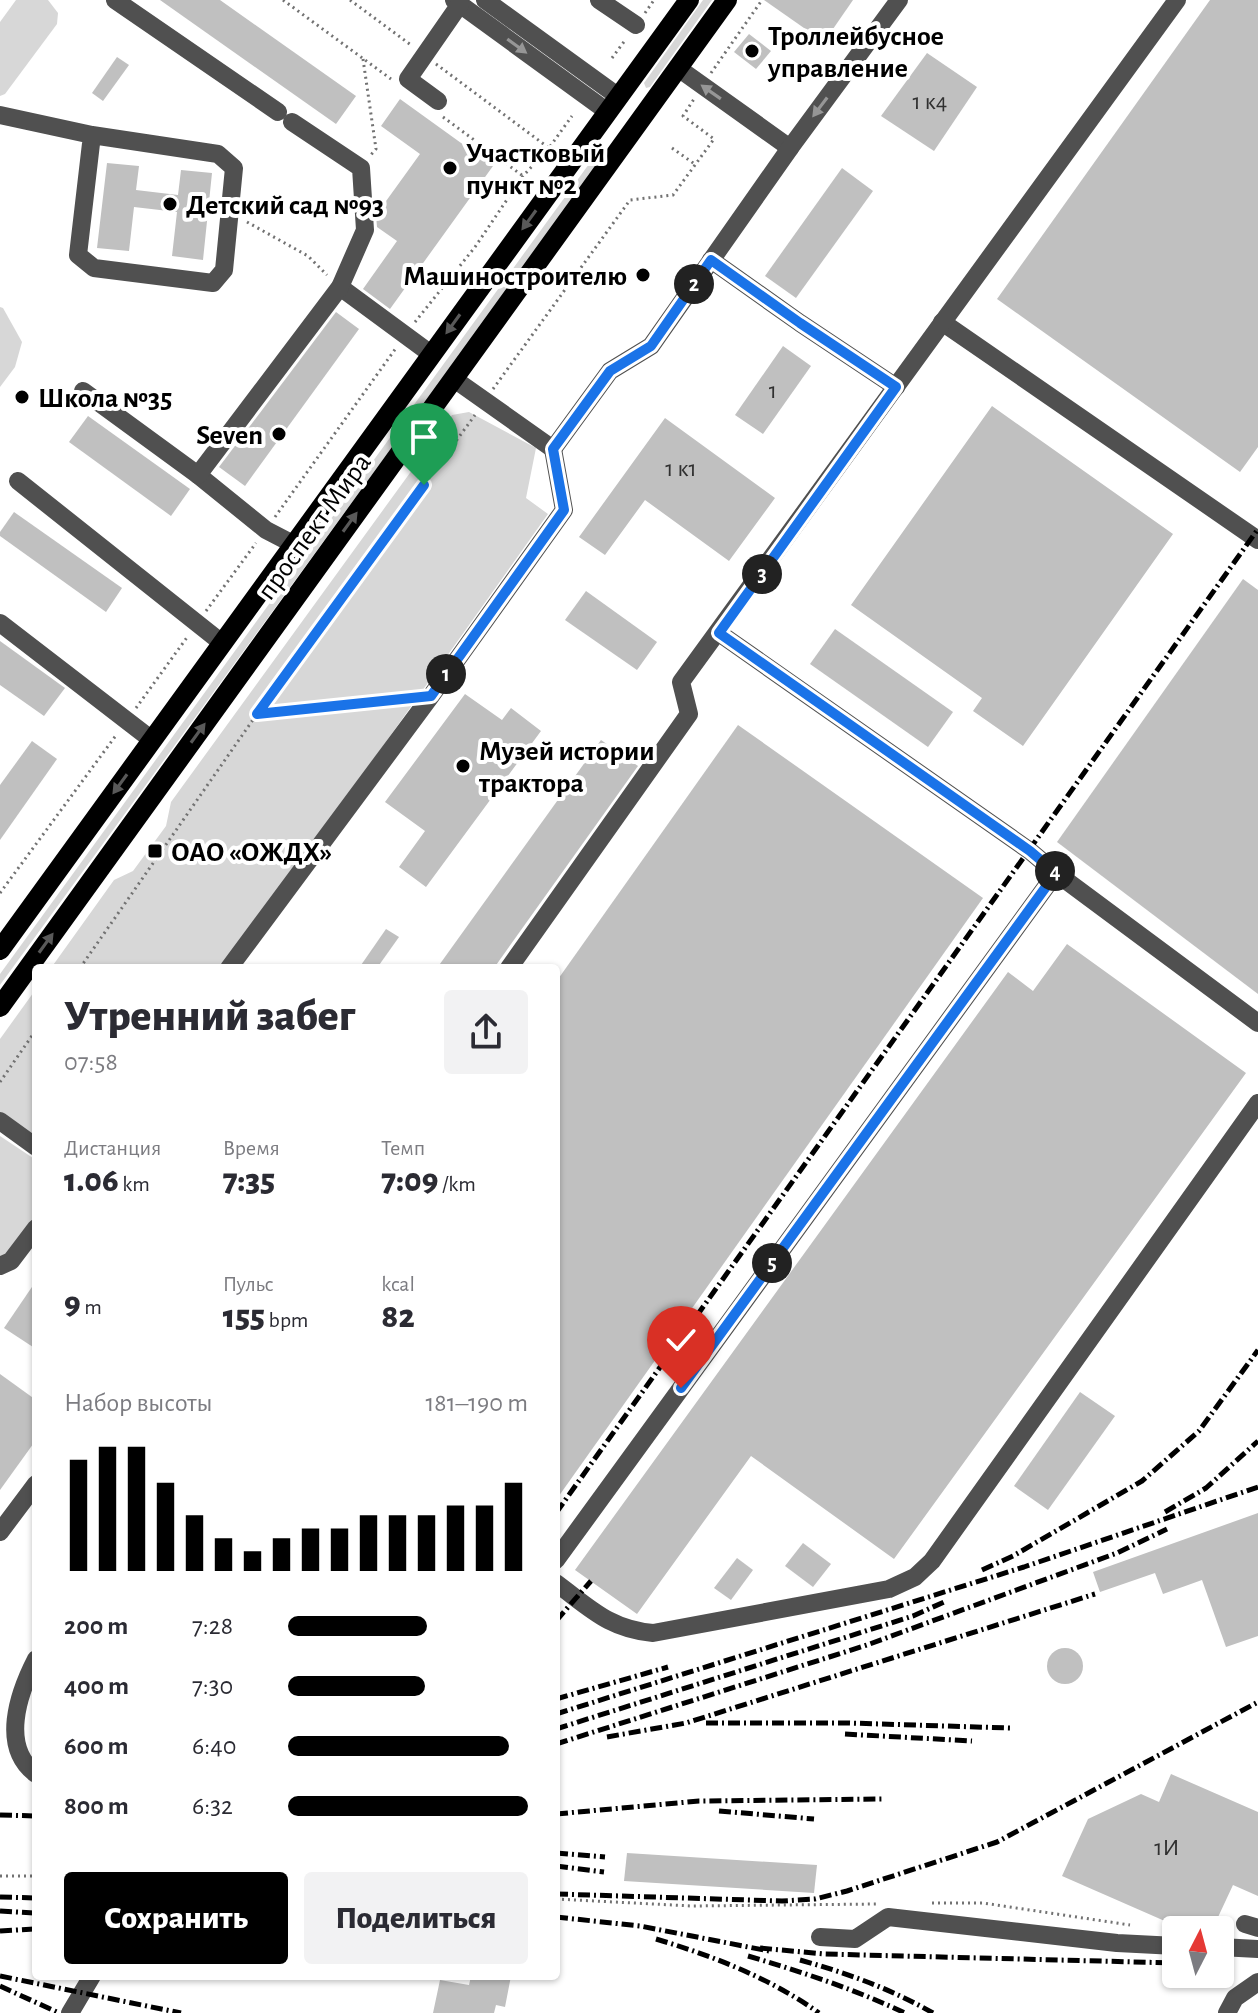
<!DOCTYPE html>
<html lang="ru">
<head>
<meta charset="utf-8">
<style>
	body { margin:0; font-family:"Alegreya Sans",sans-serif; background:#f2f2f3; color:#2b2b33; height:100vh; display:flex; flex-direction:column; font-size:30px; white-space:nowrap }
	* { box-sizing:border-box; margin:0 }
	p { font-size:26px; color:#7c7c81 }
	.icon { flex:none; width:44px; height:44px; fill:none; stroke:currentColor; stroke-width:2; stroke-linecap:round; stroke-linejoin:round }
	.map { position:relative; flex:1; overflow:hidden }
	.side { position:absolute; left:32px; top:964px; width:528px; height:1016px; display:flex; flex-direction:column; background:#fff; border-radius:8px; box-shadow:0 2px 6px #0004 }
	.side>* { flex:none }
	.needle { width:52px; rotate:6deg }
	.controls { position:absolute; left:1162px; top:1916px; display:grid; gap:16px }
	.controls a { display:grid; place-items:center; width:72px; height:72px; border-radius:8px; background:#fff; box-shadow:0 2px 6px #0004; font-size:40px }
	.pin { position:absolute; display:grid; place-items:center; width:68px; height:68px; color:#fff; margin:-82px -34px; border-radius:50% 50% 50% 0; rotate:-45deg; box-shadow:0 0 8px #0007 }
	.pin .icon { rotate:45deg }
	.km { position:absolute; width:40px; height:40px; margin:-20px; border-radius:50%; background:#222; color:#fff; font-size:22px; line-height:40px; text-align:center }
	.round { display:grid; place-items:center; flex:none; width:84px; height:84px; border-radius:8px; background:#f2f2f3 }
	.headline { display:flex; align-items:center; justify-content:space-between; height:136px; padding:0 32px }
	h1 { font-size:44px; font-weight:800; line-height:60px }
	.stats { display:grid; grid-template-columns:repeat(3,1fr); gap:12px; height:136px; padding:8px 32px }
	.stats div { display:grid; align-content:center }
	.stats b { font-size:34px; font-weight:800 }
	.stats small { font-size:22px; font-weight:400 }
	.stats p { font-size:22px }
	.chart { height:224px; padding:16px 32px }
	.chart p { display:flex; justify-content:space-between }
	.chart svg { width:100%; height:144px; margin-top:8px; stroke:#000; stroke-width:6 }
	.action { display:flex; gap:16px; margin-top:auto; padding:16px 32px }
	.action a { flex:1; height:92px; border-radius:8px; background:#000; color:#fff; font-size:32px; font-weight:800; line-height:92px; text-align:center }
	.action a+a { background:#f2f2f3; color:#2b2b33 }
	ul { padding:0 32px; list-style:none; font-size:26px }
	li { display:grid; grid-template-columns:128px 96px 1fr; align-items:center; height:60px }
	li i { height:20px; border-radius:10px; background:#000 }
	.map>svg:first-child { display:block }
	.green { fill:#d7d7d7 }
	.building { fill:#c0c0c0 }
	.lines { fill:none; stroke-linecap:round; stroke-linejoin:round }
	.path { stroke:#727272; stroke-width:3; stroke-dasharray:2 4; stroke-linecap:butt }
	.minor { stroke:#505050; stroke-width:18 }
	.major { stroke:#000; stroke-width:20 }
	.rail { stroke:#000; stroke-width:5; stroke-dasharray:12 4 2 4; stroke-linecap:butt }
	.oneway { fill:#969696 }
	.oneway2 { fill:#595959 }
	.route-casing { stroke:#fff; stroke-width:16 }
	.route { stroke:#1a73e8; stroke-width:10 }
	.poi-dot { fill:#000; stroke:#fff; stroke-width:3 }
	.labels { text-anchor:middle; stroke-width:8; stroke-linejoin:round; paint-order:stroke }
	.number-label { font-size:24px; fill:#303030 }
	.poi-label { font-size:28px; font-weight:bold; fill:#000; stroke:#fff; text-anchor:start }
	.street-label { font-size:28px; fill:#000; stroke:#fff }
</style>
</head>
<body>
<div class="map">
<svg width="1258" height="2013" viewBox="0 0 1258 2013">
	<rect width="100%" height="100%" fill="#fff"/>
	<g class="green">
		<polygon points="16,0 48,0 58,13 57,24 5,94 0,96 0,22"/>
		<polygon points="703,0 712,0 650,87 646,88 644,83"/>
		<polygon points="597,153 603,158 0,985 0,974"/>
		<polygon points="0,307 3,308 22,342 15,367 0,387"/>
		<polygon points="469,412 536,448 526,498 548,514 225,968 51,968 114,880 133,871 166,826 171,802 452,415"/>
		<polygon points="36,989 36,1142 0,1112 0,1039"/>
		<polygon points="0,1136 36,1160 36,1221 0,1262"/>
	</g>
	<g class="building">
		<polygon points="160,0 220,0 356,96 336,124"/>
		<polygon points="764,0 853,0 824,42"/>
		<polygon points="1210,0 1258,0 1258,447 1240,472 997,299"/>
		<polygon points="749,34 771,51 756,69 734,52"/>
		<polygon points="927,53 977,87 934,151 881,116"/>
		<polygon points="117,57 129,65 103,101 92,93"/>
		<polygon points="400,99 493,166 390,309 363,289 397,241 377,227 376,215 420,154 381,126"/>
		<polygon points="107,163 139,166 136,190 178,195 181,170 212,173 203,260 172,256 177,212 134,207 129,251 97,248"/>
		<polygon points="842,168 873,191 796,298 765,276"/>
		<polygon points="336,312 359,329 245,486 219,467"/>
		<polygon points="783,346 811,366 763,434 735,415"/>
		<polygon points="992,406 1173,534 1023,746 973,711 982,698 851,605"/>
		<polygon points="88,416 190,489 171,516 69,442"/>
		<polygon points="665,418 775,498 729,561 645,500 605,555 579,537"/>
		<polygon points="14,512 122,588 106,612 0,536 0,532"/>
		<polygon points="1243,579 1258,590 1258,994 1057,842"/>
		<polygon points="586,591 657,642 637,670 565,620"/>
		<polygon points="835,629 953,712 928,747 810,664"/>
		<polygon points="0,641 65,688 44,716 0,685"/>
		<polygon points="465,694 502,720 511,708 541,731 426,887 399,867 425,831 385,802"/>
		<polygon points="738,725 983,898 556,1500 556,982"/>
		<polygon points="601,740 638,766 571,860 494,968 437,968"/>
		<polygon points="32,741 57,759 0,840 0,785"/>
		<polygon points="386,929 399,937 377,968 359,968"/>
		<polygon points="1067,944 1246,1073 894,1559 751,1456 637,1614 575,1570 1008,972 1033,991"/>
		<polygon points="36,1281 36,1349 4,1328"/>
		<polygon points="0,1374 36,1400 36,1440 0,1490"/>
		<polygon points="1080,1392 1115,1416 1048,1510 1014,1486"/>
		<polygon points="1258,1513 1258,1636 1226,1647 1202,1580 1163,1594 1155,1573 1100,1592 1093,1572"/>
		<polygon points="803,1543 831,1564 813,1587 785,1566"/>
		<polygon points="737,1558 753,1570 731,1600 714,1588"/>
		<circle cx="1065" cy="1666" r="18"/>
		<polygon points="1171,1774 1258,1812 1258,1896 1233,1885 1212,1930 1188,1920 1183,1929 1062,1876 1088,1819 1141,1794 1159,1802"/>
		<polygon points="627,1853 817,1865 814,1893 624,1881"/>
		<polygon points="471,1976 511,1976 505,2007 496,2005 494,2013 433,2013 440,1980 469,1985"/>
	</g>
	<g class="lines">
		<g class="path">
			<polyline points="283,0 391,79"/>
			<polyline points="350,0 411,45"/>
			<polyline points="645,13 654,0"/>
			<polyline points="612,58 626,39"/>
			<polyline points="363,59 376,149 370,156"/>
			<polyline points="436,64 549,148"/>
			<polyline points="711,73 762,0"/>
			<polyline points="443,117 523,176"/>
			<polyline points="672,148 696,165"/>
			<polyline points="247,222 308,256 327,275"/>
			<polyline points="415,322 475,247 523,176 549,148 572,116"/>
			<polyline points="493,389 630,200 673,195 714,139 683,116 694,99"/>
			<polyline points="275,517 396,348"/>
			<polyline points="206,611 256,543"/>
			<polyline points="136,708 188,636"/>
			<polyline points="259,714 407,698"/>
			<polyline points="0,893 117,734"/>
			<polyline points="80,968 257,714 475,415"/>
			<polyline points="0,1082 36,1030"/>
			<polyline points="0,1876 36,1876"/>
			<polyline points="556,1899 692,1906 876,1904"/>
			<polyline points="932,1903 983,1903 1130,1925"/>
		</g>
		<g class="minor">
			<polyline points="115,0 278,112"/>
			<polyline points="454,0 608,112"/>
			<polyline points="485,0 619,97"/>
			<polyline points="599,0 636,25"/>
			<polyline points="678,68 790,148"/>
			<polyline points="438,101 408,79 460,4"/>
			<polyline points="0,115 92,135 218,154 234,168 224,270 213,283 94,268 78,255 92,135"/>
			<polyline points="711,260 800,323 896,387"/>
			<polyline points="340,287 431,354"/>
			<polyline points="942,322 1258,540"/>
			<polyline points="454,379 553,449 610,371 651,346 790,148 899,0"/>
			<polyline points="83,391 198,475 266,530 293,544"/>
			<polyline points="198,475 340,287 365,230 361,168 292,122"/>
			<polyline points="18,481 222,643"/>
			<polyline points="0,623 152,740"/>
			<polyline points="1056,873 1258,1023"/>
			<polyline points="229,968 431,696 564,510 553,449"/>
			<polyline points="509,968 689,714 681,682 1177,0"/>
			<polyline points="0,1121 36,1147"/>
			<polyline points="0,1266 11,1261 36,1228"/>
			<polyline points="0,1532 36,1484"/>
			<polyline points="556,1560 1056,873 1030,851 719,633"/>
			<path d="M556 1583C590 1608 609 1629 653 1633L889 1589 915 1577 932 1561 1258 1103"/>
			<path d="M36 1659C18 1694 0 1747 36 1774"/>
			<polyline points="1245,1924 1258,1928"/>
			<polyline points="820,1937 855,1939 888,1917 1117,1943 1176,1946"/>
			<polyline points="1220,1947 1258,1949"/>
			<polyline points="70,2013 92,1976"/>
			<polyline points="1227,2013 1235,1998 1258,1982"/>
		</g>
		<g class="major">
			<polyline points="0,950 689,0"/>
			<polyline points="0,1007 727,0"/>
		</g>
		<g class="rail">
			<polyline points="1165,1512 1206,1488 1258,1441"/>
			<polyline points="556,1513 1258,529"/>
			<polyline points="982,1570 1013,1556 1142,1481 1199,1431 1258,1350"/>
			<polyline points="556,1621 591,1581"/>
			<polyline points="556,1699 668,1667"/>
			<polyline points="556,1714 1024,1567 1258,1487"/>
			<polyline points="706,1723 848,1723 1010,1728"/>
			<polyline points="556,1729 913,1616 944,1602"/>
			<polyline points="845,1734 972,1741"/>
			<polyline points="607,1737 686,1723 1095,1594"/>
			<polyline points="556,1744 867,1645 1117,1553 1167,1529"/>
			<polyline points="719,1811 814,1819"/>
			<polyline points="556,1814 699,1801 884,1799"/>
			<polyline points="0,1815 36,1816"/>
			<polyline points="556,1853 605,1857"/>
			<polyline points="556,1866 604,1872"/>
			<polyline points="556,1894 782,1901 815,1899 847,1891 997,1842 1258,1702"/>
			<polyline points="0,1897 36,1898"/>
			<polyline points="0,1911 36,1913"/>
			<polyline points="556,1917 640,1926 769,1951"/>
			<polyline points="0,1931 36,1929"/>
			<path d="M656 1939C713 1956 770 1978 819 2013"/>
			<polyline points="760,1948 824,1954 1176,1963"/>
			<path d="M748 1956C802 1972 854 1989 905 2013"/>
			<path d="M800 1960C847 1973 891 1989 933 2013"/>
			<polyline points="0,1976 181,2013"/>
			<polyline points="0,1986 59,2013"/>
		</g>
	</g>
	<defs><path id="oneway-solid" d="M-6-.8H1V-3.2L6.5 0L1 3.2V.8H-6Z" transform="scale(2)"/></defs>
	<g class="oneway">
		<use href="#oneway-solid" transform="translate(517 46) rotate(36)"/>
		<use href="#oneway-solid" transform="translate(711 92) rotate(-145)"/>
		<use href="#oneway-solid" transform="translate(820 107) rotate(127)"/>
	</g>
	<g class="oneway2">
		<use href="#oneway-solid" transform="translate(529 220) rotate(126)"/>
		<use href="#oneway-solid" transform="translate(453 324) rotate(126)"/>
		<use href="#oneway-solid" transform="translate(350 522) rotate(-54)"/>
		<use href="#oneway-solid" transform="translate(198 733) rotate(-54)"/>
		<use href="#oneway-solid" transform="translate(120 784) rotate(126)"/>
		<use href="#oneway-solid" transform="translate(46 943) rotate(-54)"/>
	</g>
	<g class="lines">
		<defs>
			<polyline id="route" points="424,485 257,714 431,696 564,510 553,449 610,371 651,346 711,260 800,323 896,387 719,633 1030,851 1056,873 681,1388"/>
		</defs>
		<use href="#route" class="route-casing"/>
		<use href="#route" class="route"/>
	</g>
	<g class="poi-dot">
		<circle cx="752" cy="51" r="8"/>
		<circle cx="450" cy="168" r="8"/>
		<circle cx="170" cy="204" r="8"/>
		<circle cx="643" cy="275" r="8"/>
		<circle cx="22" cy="397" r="8"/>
		<circle cx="279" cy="434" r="8"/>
		<circle cx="463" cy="766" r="8"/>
		<rect x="147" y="843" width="16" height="16" rx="4"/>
	</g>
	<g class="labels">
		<g class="number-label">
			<text x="930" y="109">1 к4</text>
			<text x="773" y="398">1</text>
			<text x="681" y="476">1 к1</text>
			<text x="1167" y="1855">1И</text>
		</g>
		<g class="poi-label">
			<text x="768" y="45">Троллейбусное<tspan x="768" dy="32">управление</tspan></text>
			<text x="466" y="162">Участковый<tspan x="466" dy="32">пункт №2</tspan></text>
			<text x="186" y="214">Детский сад №93</text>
			<text x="627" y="285" text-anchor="end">Машиностроителю</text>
			<text x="38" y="407">Школа №35</text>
			<text x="263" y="444" text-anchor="end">Seven</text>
			<text x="479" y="760">Музей истории<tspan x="479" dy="32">трактора</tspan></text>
			<text x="171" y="861">ОАО «ОЖДХ»</text>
		</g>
		<g class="street-label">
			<text transform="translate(313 526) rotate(-54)" y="10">проспект Мира</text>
		</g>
	</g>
</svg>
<div class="controls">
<a><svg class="needle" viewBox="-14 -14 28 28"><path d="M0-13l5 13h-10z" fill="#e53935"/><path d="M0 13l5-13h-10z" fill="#7c7c81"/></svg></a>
</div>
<div class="pin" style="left:424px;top:485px;background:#1e9e55"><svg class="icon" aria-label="arrive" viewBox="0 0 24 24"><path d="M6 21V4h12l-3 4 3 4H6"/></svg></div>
<div class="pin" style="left:681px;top:1388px;background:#d93025"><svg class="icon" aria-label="check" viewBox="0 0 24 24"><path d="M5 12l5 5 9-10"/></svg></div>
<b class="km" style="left:446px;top:674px">1</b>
<b class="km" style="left:694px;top:284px">2</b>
<b class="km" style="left:762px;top:574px">3</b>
<b class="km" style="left:1055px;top:871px">4</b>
<b class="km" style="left:772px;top:1263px">5</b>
<section class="side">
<div class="headline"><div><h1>Утренний забег</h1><p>07:58</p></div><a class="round"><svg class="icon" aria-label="share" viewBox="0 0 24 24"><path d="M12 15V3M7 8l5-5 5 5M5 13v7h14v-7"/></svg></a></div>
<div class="stats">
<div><p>Дистанция</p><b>1.06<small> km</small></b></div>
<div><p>Время</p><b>7:35</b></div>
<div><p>Темп</p><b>7:09<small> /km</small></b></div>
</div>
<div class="stats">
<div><b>9<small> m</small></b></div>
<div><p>Пульс</p><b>155<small> bpm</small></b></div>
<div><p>kcal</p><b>82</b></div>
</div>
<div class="chart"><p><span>Набор высоты</span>181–190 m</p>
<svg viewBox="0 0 160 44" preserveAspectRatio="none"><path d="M5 44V10M15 44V6M25 44V6M35 44V17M45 44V27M55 44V34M65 44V38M75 44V34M85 44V31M95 44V31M105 44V27M115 44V27M125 44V27M135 44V24M145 44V24M155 44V17"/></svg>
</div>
<ul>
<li><b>200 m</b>7:28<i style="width:58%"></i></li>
<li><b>400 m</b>7:30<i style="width:57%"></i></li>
<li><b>600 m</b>6:40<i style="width:92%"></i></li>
<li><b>800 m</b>6:32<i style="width:100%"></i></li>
</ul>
<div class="action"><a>Сохранить</a><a>Поделиться</a></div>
</section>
</div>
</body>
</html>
